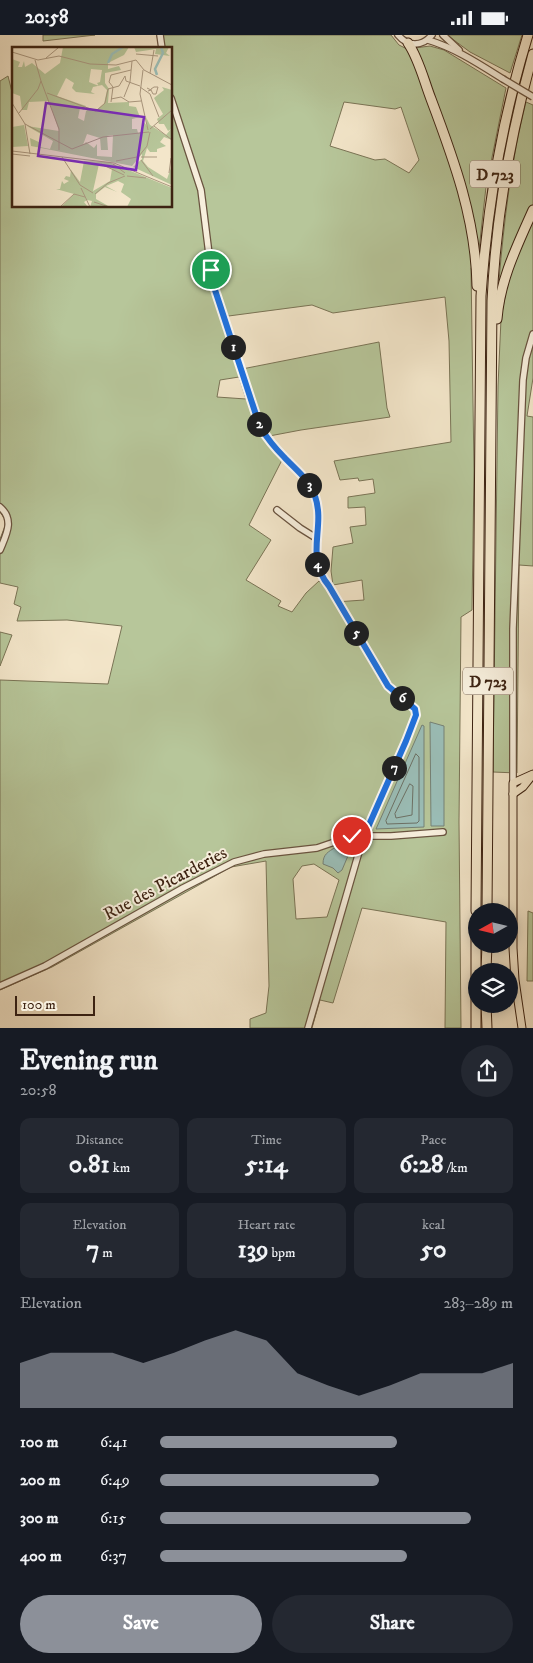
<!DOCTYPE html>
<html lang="en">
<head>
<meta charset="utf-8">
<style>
	body { margin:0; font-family:"IM FELL DW Pica",serif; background:#242831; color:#f1f3f6; height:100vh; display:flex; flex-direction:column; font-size:19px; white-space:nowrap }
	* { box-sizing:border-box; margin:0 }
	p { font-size:16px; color:#9ea1a6 }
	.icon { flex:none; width:28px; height:28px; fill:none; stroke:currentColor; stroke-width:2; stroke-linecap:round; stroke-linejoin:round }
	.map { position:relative; height:993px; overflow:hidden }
	.side { display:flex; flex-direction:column; background:#171b24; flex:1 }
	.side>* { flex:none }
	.needle { width:32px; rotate:262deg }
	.fabs { position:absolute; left:468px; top:868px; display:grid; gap:10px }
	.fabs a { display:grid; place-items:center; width:50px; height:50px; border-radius:50%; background:#171b24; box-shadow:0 2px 12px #0003; font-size:25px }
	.scale { position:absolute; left:15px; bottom:12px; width:80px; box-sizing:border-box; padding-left:5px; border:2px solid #3d2312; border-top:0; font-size:14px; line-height:18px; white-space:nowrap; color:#3d2312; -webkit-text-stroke:4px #f7efdd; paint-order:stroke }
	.pin { position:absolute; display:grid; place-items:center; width:42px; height:42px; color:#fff; margin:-21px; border:2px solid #fff; border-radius:50%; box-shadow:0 1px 5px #0007 }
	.km { position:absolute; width:25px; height:25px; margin:-12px; border-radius:50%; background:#222; color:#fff; font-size:14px; line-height:25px; text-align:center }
	.round { display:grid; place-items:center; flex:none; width:52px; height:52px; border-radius:26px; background:#242831 }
	.overview { display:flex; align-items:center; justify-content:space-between; height:85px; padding:0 20px }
	h1 { font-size:28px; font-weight:700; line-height:38px }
	.stats { display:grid; grid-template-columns:repeat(3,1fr); gap:8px; height:85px; padding:5px 20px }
	.stats div { display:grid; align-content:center; border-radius:10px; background:#242831; text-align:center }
	.stats b { font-size:25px; font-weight:700 }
	.stats small { font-size:14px; font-weight:400 }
	.stats p { font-size:14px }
	.chart { height:140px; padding:10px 20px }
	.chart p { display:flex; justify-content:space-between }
	.chart svg { width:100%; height:90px; margin-top:5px; fill:#8c9099; opacity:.7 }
	.action { display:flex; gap:10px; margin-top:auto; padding:10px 20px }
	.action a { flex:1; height:58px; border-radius:30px; background:#8c9099; color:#fff; font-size:20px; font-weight:700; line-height:58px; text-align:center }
	.action a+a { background:#242831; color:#f1f3f6 }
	ul { padding:0 20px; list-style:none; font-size:16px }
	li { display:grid; grid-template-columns:80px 60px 1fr; align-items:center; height:38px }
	li i { height:12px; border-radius:6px; background:#8c9099 }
	.status { display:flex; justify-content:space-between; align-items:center; height:35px; padding:0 25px; background:#171b24; direction:ltr }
	.status svg { height:14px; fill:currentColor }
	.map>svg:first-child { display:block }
	.green { fill:#b7c69a; stroke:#7a7456; fill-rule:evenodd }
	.water { fill:#9bbfb9; stroke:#758176 }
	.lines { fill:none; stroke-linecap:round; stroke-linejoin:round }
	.shore { stroke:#6c7166; stroke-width:1 }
	.minor-casing { stroke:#6a5440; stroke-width:8 }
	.major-casing { stroke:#3d2312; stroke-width:9 }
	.highway-casing { stroke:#3d2312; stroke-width:11 }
	.minor { stroke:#f7efdd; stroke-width:5.5 }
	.major { stroke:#f3e6ca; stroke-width:7 }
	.highway { stroke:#f3e6ca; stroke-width:9 }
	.minor-bridge-casing { stroke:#6a5440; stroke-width:8; stroke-linecap:butt }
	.minor-bridge { stroke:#f7efdd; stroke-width:5.5 }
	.route-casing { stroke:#fff; stroke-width:10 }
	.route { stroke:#1a73e8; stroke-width:6 }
	.labels { text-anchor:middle; stroke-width:4; stroke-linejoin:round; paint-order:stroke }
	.shield { fill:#f7efdd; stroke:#75604f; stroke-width:1 }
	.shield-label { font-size:16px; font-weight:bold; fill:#3d2312 }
	.street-label { font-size:18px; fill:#3d2312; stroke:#f7efdd }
	.inset-river { fill:none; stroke:#9bbfb9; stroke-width:2.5 }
	.inset-road { fill:none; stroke:#aa9880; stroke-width:1 }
	.view { fill:#7b2cbf; fill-opacity:0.15; stroke:#7b2cbf; stroke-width:2.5 }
	.inset-edge { fill:none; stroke:#3d2312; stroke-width:2.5 }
</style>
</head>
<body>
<div class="status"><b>20:58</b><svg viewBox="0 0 49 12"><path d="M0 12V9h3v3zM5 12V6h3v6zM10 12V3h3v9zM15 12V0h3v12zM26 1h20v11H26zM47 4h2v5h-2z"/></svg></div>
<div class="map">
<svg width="533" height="993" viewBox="0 0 533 993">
	<rect width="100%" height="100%" fill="#f3e6ca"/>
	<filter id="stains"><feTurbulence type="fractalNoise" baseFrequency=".004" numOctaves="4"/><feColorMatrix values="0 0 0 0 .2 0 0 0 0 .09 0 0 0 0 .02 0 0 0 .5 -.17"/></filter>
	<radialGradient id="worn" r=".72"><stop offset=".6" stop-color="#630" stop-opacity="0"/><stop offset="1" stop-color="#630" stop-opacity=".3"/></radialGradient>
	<g class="green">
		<polygon points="43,0 95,0 43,6"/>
		<path d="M157 0H391L399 10 407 14 430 11 444 15 506 53 486 152 478 223 471 233 474 435 472 575 461 582 459 787 461 993H445L446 887 362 873 333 968 320 965 312 993H250V984L266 978 269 951 266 826 231 832 52 932 0 955V645L108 649 122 591 67 585 17 586 21 572 14 569 18 552 0 548V504L5 491V484L0 477V46L8 41 14 65V171H171V14H159ZM344 67 395 74 401 72 419 125 409 138 385 124 375 125 330 111ZM445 262 449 306 451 407 334 426 340 445 358 443 359 446 373 444 375 458 348 462V473L365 472 366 490 350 492 353 508 333 512 331 536 333 550 362 545 364 565 335 567 328 556 319 546 306 558 292 577 278 571 281 566 246 545 271 505 249 490 282 425 264 402 301 395 390 382 387 373 379 307 237 335 221 282 312 270 333 278ZM239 342 246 364 217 362 220 345ZM314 829 339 845 327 882 296 884 293 844 302 831Z"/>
		<polygon points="447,0 522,0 510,38 470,17"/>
		<path d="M526 67 533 70V343L527 381 533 382V531L519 530 517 738 493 737 498 351 501 284 507 250 499 246C504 186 511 126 526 67Z"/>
		<polygon points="0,597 12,600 0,631"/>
		<polygon points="528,876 533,878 533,946 527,946"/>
	</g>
	<g class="water">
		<polygon points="430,687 444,691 444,791 431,791"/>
		<polygon points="422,690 424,691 424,792 376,794"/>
		<path d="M336 812H346L350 816 342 835 338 838 333 833 323 829C323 819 328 817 336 812Z"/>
	</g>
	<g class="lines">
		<g class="shore">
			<polygon points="416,719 419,722 419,786 417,788 387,789 386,786"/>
			<polygon points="410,749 413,751 412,780 396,783 395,779"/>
		</g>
		<defs>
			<g id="minor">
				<polyline points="160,0 162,14"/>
				<path d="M398 0C408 12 422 12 432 0"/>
				<polyline points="443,0 459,15"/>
				<path d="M428 5C455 13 479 29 503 44"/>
				<path d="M171 63 201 155 211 235 215 255 260 392C267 403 275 413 284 422 295 434 310 445 315 461 326 493 304 521 329 551L382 642 395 658 415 674 416 680 406 706 363 803 308 993"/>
				<path d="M0 472C15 485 6 500 0 515"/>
				<polyline points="277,475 300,493 316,503"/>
				<polyline points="513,748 513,594 523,345 526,323 533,299"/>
				<polyline points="0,951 45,931 183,853 234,827 264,819 317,813 352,801 391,801 443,797"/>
			</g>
			<g id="major">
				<polyline points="513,759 523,752 531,742"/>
				<polyline points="522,993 515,945 513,913 513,748 533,739"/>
			</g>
			<g id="highway">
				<path d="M408 8C419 24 424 46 431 64 454 125 476 185 477 251"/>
				<path d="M497 284C500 245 517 211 533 175"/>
				<path d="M476 876 481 261C487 172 502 85 528 0"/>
				<path d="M487 876 492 266C496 182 510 100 533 19"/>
				<polyline points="476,895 476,993"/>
				<polyline points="486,936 487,909"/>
				<polyline points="486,969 487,993"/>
			</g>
		</defs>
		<use href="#minor" class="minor-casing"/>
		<use href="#major" class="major-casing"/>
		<use href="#highway" class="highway-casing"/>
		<use href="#minor" class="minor"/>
		<use href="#major" class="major"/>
		<use href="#highway" class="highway"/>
		<defs>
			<polyline id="minor-bridge" points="503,44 533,62"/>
		</defs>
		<use href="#minor-bridge" class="minor-bridge-casing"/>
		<use href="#minor-bridge" class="minor-bridge"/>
	</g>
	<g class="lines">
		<defs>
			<path id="route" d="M211 235 215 255 260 392C267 403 275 413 284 422 295 434 310 445 315 461 326 493 304 521 329 551L388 651 415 674 416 680 406 706 365 799 364 800 352 801"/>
		</defs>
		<use href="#route" class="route-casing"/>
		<use href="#route" class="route"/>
	</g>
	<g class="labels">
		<g class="shield">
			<rect x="470" y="125.5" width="50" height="27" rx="4"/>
			<rect x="463" y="632.5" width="50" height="27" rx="4"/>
		</g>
		<g class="shield-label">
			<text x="495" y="145">D 723</text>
			<text x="488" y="652">D 723</text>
		</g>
		<g class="street-label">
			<text transform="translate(165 848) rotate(-28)" y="6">Rue des Picarderies</text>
		</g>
	</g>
	<g transform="translate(12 12)">
		<rect width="160" height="160" fill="#f3e6ca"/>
		<path d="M51 0H117L112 8 96 16V22L107 19 109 23 93 26V36L97 42 96 56 117 55V59L124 60 128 70 120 72V82H125L126 86 130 85 131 74 135 79 134 70 138 78 154 88 159 82 156 84 152 77H147L145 72 151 67 142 51 152 43 150 40 160 43V93L152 90 148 95 154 99 145 102V105H138L135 101 131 114 136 120 155 132 160 118V138L121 120 130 112V107L120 119 19 99 18 91 29 96 28 100 38 102 41 94 15 79 47 84 37 54 17 55 15 63H10L8 49 0 46V12L8 15 6 20H10L12 14 13 20 20 16 33 27 48 16ZM79 22 90 23 88 35 85 36 87 39 77 35ZM54 31 62 36 60 41 64 45 83 47 79 45 81 40 90 38 95 43 92 57 83 64 78 61 74 64 72 74 66 71 68 61 72 63 74 59 45 49ZM75 87 88 91 89 103H96L95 89 101 88 100 110 85 109V97L82 101 74 95 71 98ZM122 0H157L154 6 158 9 143 7 144 2 124 5ZM12 78 16 99 0 100V80ZM72 114 97 115 160 141V160H115L119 152 109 145 112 137 106 134 94 139 105 145 93 140 84 147V152L98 160H78L80 154 75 153 72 155 76 160H49L62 147 44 142H48L50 134 52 137 57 134 52 132 54 129 58 130 59 123 68 135ZM87 117 100 122 98 134 81 144Z" fill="#b7c69a" fill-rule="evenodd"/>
		<path class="inset-river" d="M96 16 100 7 111 0M145 28 143 22 151 6 149 0"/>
		<path class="inset-road" d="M0 5 26 13 47 9 78 17 104 18 124 13 132 23 160 38M124 7 146 9M34 11 46 1M131 23 128 47 136 83M138 26 142 3M113 29 114 34 128 39M29 34 47 82V103M101 40 97 35 99 28 119 23M128 40 138 47 147 70M135 41 139 43 141 47H144L146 40H142L139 42V43L136 44M35 46 84 64 93 56 96 42 107 39 113 29M112 50 118 35 120 14M99 52 109 50 117 55 129 54M99 55 101 40M0 56 13 77 18 107M7 66 26 42 29 34 23 13M13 77 60 102 91 90 137 85M142 79 160 93M138 82 160 63M0 104 102 116 160 140M0 107 18 109M127 109 135 99 138 85M50 110 68 138 81 146M129 110H145M129 113 141 129M104 114 125 110M89 117 112 128M101 117 113 126M157 126 159 111M115 129 134 131M69 141 78 160M83 147 96 136 113 129M82 155 97 160M48 160 62 147 73 150"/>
		<path class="view" d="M34 56 132 70 124 123 26 109Z"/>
		<rect width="160" height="160" class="inset-edge"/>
	</g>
	<rect width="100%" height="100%" filter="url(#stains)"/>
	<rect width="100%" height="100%" fill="url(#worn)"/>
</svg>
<div class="fabs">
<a><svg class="needle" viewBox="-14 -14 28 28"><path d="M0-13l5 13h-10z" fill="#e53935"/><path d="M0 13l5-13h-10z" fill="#9ea1a6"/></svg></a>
<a><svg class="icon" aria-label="layers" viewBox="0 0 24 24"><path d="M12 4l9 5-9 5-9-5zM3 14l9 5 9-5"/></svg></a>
</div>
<div class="scale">100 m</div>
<div class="pin" style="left:211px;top:235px;background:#1e9e55"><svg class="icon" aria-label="arrive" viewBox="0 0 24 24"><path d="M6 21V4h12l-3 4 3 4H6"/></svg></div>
<div class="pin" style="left:352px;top:801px;background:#d93025"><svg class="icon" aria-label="check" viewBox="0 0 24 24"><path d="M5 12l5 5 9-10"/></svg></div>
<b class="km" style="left:233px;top:312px">1</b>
<b class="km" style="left:259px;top:389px">2</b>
<b class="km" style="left:309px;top:450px">3</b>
<b class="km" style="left:317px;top:529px">4</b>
<b class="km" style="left:356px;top:598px">5</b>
<b class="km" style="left:402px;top:663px">6</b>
<b class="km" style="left:394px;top:733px">7</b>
</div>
<section class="side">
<div class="overview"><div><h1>Evening run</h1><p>20:58</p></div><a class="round"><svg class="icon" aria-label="share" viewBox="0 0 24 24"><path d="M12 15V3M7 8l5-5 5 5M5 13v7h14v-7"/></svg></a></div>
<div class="stats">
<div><p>Distance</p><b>0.81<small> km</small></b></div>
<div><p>Time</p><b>5:14</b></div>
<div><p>Pace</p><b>6:28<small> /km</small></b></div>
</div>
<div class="stats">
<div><p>Elevation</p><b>7<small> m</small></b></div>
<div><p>Heart rate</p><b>139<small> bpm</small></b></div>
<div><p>kcal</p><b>50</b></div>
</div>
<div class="chart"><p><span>Elevation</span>283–289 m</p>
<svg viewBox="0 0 160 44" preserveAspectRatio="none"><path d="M0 44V22L10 17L20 17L30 17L40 22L50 17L60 11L70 6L80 11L90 27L100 33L110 38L120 33L130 27L140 27L150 27L160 22V44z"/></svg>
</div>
<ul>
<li><b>100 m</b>6:41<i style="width:67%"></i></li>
<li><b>200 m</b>6:49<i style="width:62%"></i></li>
<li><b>300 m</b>6:15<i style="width:88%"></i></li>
<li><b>400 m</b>6:37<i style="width:70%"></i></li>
</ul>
<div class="action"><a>Save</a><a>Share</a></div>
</section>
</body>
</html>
